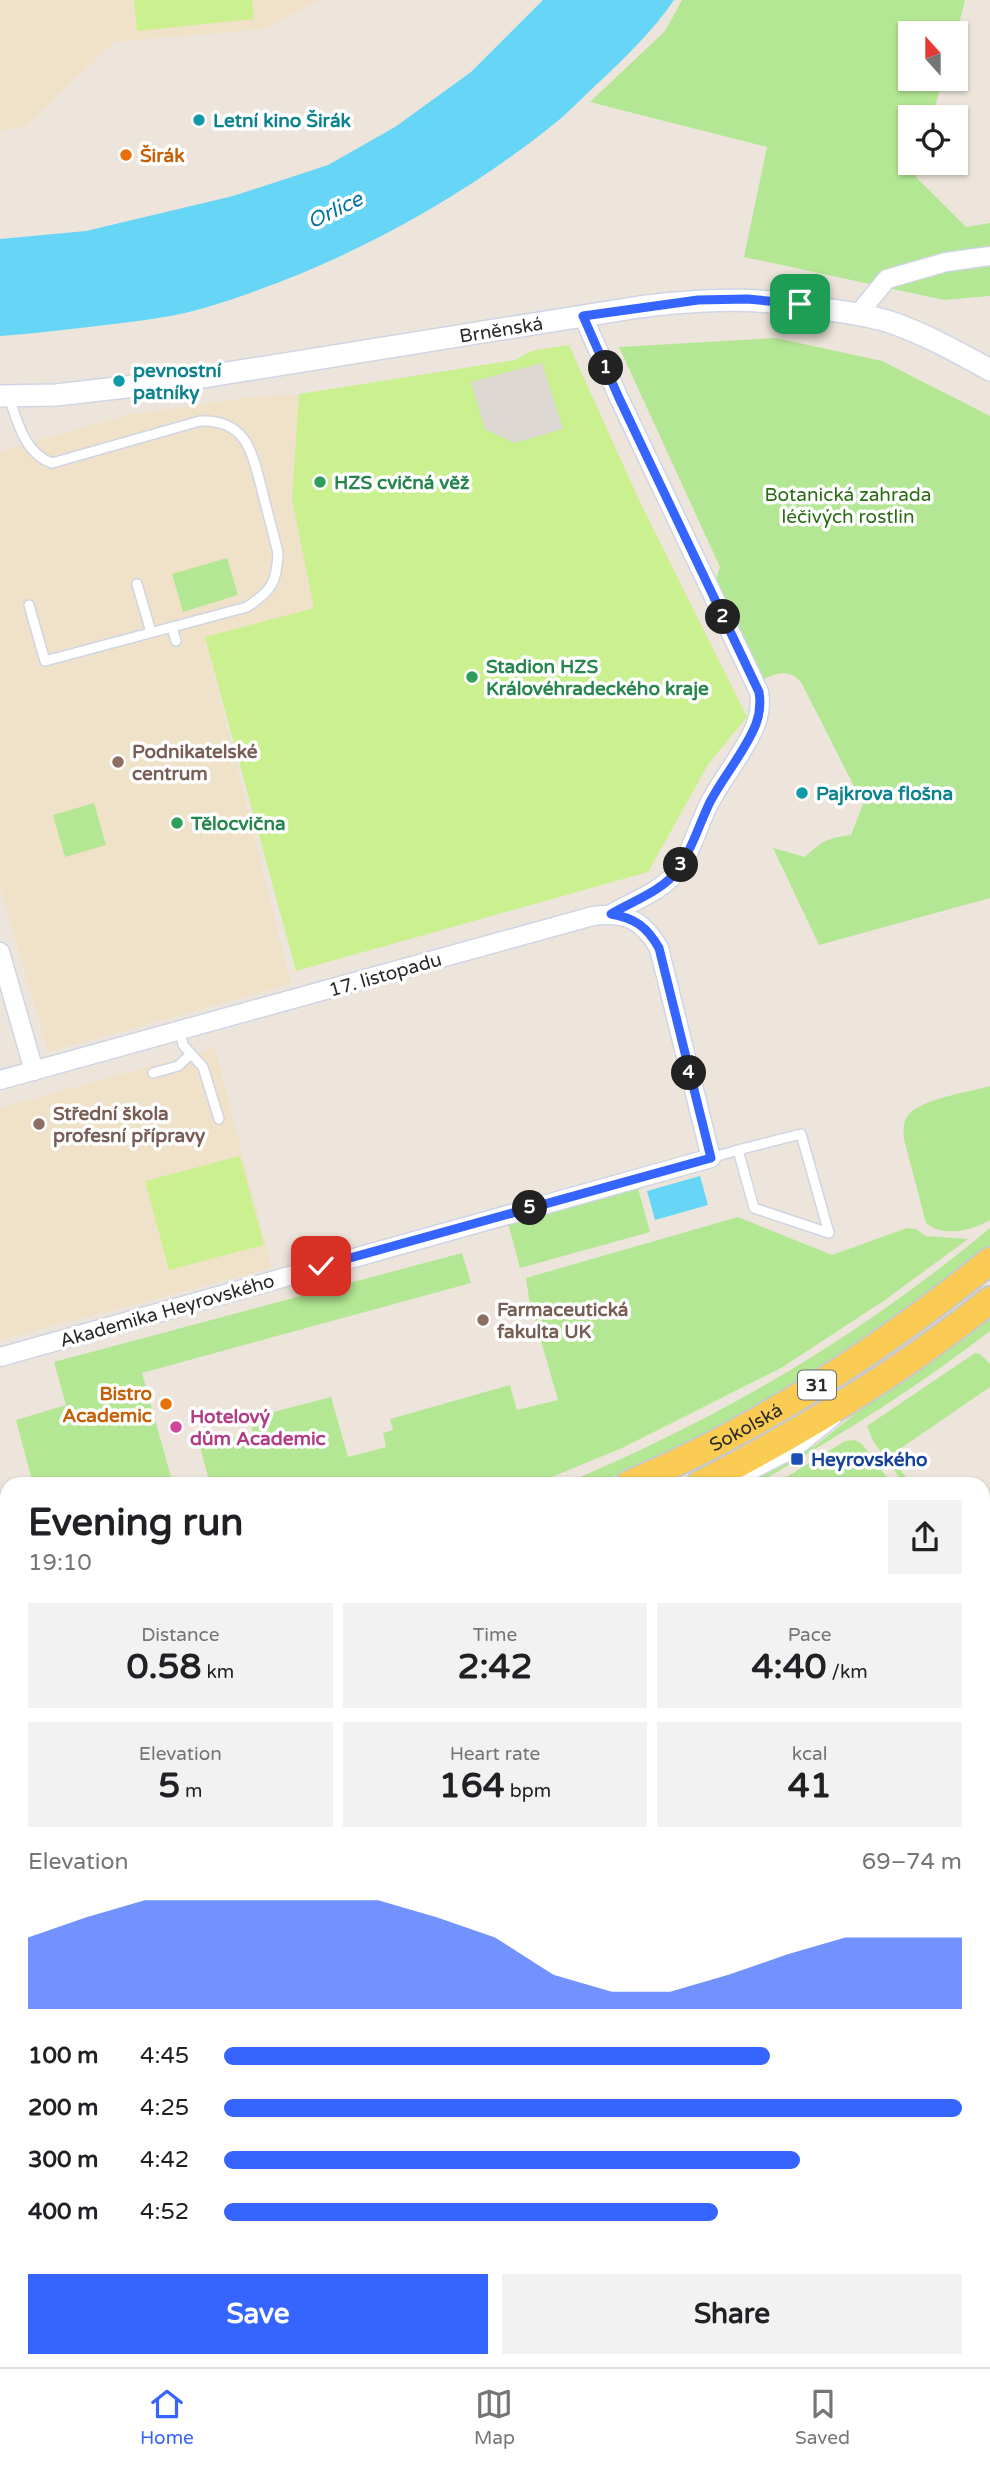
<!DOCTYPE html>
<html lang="en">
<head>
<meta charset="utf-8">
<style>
	body { margin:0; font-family:"Varela Round",sans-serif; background:#f2f2f2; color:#202124; height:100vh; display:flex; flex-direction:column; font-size:26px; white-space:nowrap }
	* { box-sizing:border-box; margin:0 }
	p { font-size:23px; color:#757577 }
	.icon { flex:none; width:38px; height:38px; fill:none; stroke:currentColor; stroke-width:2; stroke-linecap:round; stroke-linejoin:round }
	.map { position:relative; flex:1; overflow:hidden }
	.side { position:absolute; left:0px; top:1477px; width:990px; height:891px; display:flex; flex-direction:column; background:#fff; border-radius:21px 21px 0 0; box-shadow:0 2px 5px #0004 }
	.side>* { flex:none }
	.needle { width:46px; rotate:339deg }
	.controls { position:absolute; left:898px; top:21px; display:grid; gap:14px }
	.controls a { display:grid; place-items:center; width:70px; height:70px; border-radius:0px; background:#fff; box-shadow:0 2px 5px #0004; font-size:35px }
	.pin { position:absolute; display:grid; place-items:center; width:60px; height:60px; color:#fff; margin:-30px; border-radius:14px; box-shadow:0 4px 10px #0006 }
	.km { position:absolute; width:35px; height:35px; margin:-18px; border-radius:50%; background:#222; color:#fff; font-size:19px; line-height:35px; text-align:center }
	.round { display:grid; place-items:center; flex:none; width:74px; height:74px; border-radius:0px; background:#f2f2f2 }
	.summary { display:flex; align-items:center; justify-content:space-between; height:119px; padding:0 28px }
	h1 { font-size:38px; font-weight:700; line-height:52px }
	.figures { display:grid; grid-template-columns:repeat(3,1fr); gap:10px; height:119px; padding:7px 28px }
	.figures div { display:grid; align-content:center; border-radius:0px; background:#f2f2f2; text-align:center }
	.figures b { font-size:35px; font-weight:700 }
	.figures small { font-size:19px; font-weight:400 }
	.figures p { font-size:19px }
	.chart { height:196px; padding:14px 28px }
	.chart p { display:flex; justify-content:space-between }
	.chart svg { width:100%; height:126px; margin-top:7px; fill:#3664ff; opacity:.7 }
	.primary-button { display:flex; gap:14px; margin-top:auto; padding:14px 28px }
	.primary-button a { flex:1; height:80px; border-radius:0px; background:#3664ff; color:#fff; font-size:28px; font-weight:700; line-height:80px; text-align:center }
	.primary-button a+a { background:#f2f2f2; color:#202124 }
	ul { padding:0 28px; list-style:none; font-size:23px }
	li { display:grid; grid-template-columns:112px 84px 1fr; align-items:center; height:52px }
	li i { height:18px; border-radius:9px; background:#3664ff }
	.dock { display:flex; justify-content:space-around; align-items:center; height:98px; border-top:2px solid #e0e0e0; background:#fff; font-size:19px; color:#757577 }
	.dock a { display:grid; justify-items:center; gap:4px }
	.dock .current { color:#3664ff }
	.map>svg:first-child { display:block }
	.education { fill:#f0e2c9 }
	.green { fill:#b4e794 }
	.pitch { fill:#cbf08f }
	.plaza { fill:#ddd8d2 }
	.water { fill:#67d6f6 }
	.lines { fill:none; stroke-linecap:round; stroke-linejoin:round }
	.service-casing { stroke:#d0d5e4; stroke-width:12 }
	.minor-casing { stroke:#d0d5e4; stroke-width:21 }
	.tertiary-casing { stroke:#d0d5e4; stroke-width:24 }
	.primary-casing { stroke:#c8c8c8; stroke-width:30 }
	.service { stroke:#fff; stroke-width:9 }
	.minor { stroke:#fff; stroke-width:18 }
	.tertiary { stroke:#fff; stroke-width:21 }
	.primary { stroke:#facc54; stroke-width:26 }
	.route-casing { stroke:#fff; stroke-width:14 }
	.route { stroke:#3664ff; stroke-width:9 }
	.culture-dot { fill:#0f9aa8; stroke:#fff; stroke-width:2.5 }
	.food-dot { fill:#e8710a; stroke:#fff; stroke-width:2.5 }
	.leisure-dot { fill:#2e9e5b; stroke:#fff; stroke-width:2.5 }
	.education-dot { fill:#8d6e63; stroke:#fff; stroke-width:2.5 }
	.hotel-dot { fill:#d1479c; stroke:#fff; stroke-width:2.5 }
	.transit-dot { fill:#1a4fb4; stroke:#fff; stroke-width:2.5 }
	.labels { text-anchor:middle; stroke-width:7; stroke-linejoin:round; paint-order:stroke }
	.shield { fill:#fff; stroke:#6a6a6a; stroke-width:2 }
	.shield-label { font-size:18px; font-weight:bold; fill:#2a2a2a }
	.culture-label { font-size:19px; font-weight:bold; fill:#0d838f; stroke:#fff; text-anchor:start }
	.food-label { font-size:19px; font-weight:bold; fill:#c56008; stroke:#fff; text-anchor:start }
	.street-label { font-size:19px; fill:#2a2a2a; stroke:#fff }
	.leisure-label { font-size:19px; font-weight:bold; fill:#27864d; stroke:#fff; text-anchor:start }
	.park-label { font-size:19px; fill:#2b6c15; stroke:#fff }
	.education-label { font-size:19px; font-weight:bold; fill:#785e54; stroke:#fff; text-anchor:start }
	.hotel-label { font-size:19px; font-weight:bold; fill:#b23c85; stroke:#fff; text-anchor:start }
	.transit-label { font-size:19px; font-weight:bold; fill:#164399; stroke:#fff; text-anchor:start }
	.water-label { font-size:21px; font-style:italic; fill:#0574a4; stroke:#fff }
</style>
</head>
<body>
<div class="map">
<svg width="990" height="2367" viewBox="0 0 990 2367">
	<rect width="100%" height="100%" fill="#ede5db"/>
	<g class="education">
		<polygon points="0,0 319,0 264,29 114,42 26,126 0,131"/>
		<polygon points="299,394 292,499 314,608 205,637 291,984 48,1052 0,887 0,451 127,415 245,398"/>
		<polygon points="215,1048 272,1268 0,1340 0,1108"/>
	</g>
	<g class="green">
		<polygon points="682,0 965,0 956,35 910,33 910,79 943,79 932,117 910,117 910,163 920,163 916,177 966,227 990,223 990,296 944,300 744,257 767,147 590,102 665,31"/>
		<path d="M776 338 882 361 990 416V898L819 945 773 848 805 857C822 841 827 838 851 835L863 804 801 682C789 669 777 673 763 679L716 579 720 567 619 347Z"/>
		<polygon points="227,558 238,595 183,612 172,574"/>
		<polygon points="94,803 106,845 65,857 53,815"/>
		<path d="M990 1086V1220C973 1230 943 1238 926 1223L904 1139C903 1129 903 1120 910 1113 926 1098 969 1092 990 1086Z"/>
		<polygon points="638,1188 650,1232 520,1268 508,1223"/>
		<polygon points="738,1217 832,1255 907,1228 916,1229 926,1236 968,1239 885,1300 781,1368 622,1448 535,1484 210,1484 200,1447 253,1432 250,1418 331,1397 348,1457 386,1447 383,1433 393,1430 390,1419 510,1385 517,1410 558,1400 529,1299 526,1278"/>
		<path d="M990 1228V1246L983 1252 893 1320 773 1397 690 1442 600 1483 563 1484C717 1421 862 1335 990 1228Z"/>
		<polygon points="462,1253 471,1283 142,1373 173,1484 33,1484 16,1420 66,1405 54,1362"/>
		<path d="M990 1316V1331C918 1387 841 1434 762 1481L756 1484H746L816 1445 876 1397 946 1351Z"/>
		<polygon points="975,1353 980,1354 990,1364 990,1387 891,1455 910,1484 904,1484 873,1441 867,1426"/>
		<polygon points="855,1440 862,1444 892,1484 775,1484 845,1441"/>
		<polygon points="7,1503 7,1552 0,1549 0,1505"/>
		<polygon points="0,1580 7,1580 7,1621 0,1622"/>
		<polygon points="984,1619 990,1629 990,1715 987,1711 984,1715"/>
		<polygon points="7,1692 6,1734 5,1735 0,1727 0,1693"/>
		<polygon points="984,1735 990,1743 990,1931 984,1919"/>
		<polygon points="0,1921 7,1936 7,2298 0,2307 0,2221 6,2210 0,2145"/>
		<polygon points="990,2002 990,2035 984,2036 984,2004"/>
		<polygon points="990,2045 990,2078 984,2079 984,2046"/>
		<polygon points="32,2361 155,2361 155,2367 27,2367"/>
	</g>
	<g class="pitch">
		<polygon points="134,0 252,0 254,19 137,31"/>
		<polygon points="569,345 639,500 747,717 709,763 648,872 296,971 205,637 314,608 292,499 299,394 515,360 531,351"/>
		<polygon points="240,1156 264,1245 169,1270 145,1181"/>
		<polygon points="724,2361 795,2361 796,2367 687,2367 686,2365"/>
	</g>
	<polygon class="plaza" points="542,363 563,429 514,443 485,429 471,382"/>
	<g class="water">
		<path d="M543 0H674C652 32 624 59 596 85 580 100 566 115 549 128 448 208 328 271 204 308 167 319 127 322 89 327 59 330 30 334 0 336V239L86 231 233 196 328 165 395 127 471 72Z"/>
		<polygon points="700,1176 708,1205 655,1220 647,1191"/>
	</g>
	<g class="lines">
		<defs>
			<g id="service">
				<path d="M9 397C17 421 25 454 52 463L200 421C247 419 252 453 262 490 267 511 273 532 278 553 277 583 271 591 247 607L45 661 29 605"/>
				<polyline points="137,584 151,632"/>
				<polyline points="172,627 176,641"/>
				<polyline points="180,1031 183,1045 203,1067 219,1119"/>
				<polyline points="153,1073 178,1066 191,1054"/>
				<polyline points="711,1158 738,1150 754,1208 829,1233 801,1134 738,1150"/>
				<polyline points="734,1484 796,1452 836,1420"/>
				<polyline points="176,2361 176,2367"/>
			</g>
			<g id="minor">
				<polyline points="858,314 887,279 946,262 990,256"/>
				<path d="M583 316 619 398 759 692C761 704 760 713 756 724 745 752 724 775 710 802 700 820 690 856 678 870 663 891 633 901 611 914"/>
				<polyline points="0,952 34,1071"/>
				<path d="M0 1080 593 916C625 912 642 919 659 948L711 1158 0 1357"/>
				<polyline points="984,2210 990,2210"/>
				<polyline points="984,2339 990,2340"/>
				<polyline points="0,2341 7,2333"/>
				<polyline points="0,2367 7,2359"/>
				<polyline points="877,2367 891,2361"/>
			</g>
			<g id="tertiary">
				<path id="s1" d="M0 396 56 395 178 381 639 307C709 298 760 297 831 310 852 313 873 316 893 323 927 335 959 353 990 370"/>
				<polyline points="0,1751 7,1767"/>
				<polyline points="0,1817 7,1832"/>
				<polyline points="984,2093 990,2092"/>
				<polyline points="984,2128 990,2127"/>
				<polyline points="187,2361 187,2367"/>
				<polyline points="541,2361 542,2367"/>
			</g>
			<g id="primary">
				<path id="s2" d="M629 1484C759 1429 880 1350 990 1261"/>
				<path d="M700 1484C801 1432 901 1372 990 1300"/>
				<polyline points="0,1643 7,1642"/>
				<polyline points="0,1679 7,1677"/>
			</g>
		</defs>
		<use href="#service" class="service-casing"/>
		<use href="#minor" class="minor-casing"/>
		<use href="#tertiary" class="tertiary-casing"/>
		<use href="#primary" class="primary-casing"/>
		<use href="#service" class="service"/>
		<use href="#minor" class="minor"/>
		<use href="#tertiary" class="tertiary"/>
		<use href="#primary" class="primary"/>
	</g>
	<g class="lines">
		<defs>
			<path id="route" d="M321 1266 711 1158 659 948C647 927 635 918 611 914 633 901 662 891 678 870 689 856 701 820 710 802 724 775 745 752 756 724 760 713 761 704 759 692L619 398 583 316 698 300 747 299 800 304"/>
		</defs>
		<use href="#route" class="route-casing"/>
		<use href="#route" class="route"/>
	</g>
	<g class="culture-dot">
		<circle cx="199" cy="120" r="7"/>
		<circle cx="119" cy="381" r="7"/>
		<circle cx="802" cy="793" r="7"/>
	</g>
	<g class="food-dot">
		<circle cx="126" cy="155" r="7"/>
		<circle cx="166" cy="1404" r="7"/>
	</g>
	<g class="leisure-dot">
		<circle cx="320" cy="482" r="7"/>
		<circle cx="472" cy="677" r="7"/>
		<circle cx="177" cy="823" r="7"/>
	</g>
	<g class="education-dot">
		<circle cx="118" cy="762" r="7"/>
		<circle cx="39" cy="1124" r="7"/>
		<circle cx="483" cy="1320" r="7"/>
	</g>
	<circle class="hotel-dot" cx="176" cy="1427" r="7"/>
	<rect class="transit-dot" x="790" y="1452" width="14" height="14" rx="3.5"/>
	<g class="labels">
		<rect class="shield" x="798" y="1370.5" width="38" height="29" rx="5"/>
		<g class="shield-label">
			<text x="817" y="1391">31</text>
		</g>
		<g class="culture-label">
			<text x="213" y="127">Letní kino Širák</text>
			<text x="133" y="377">pevnostní<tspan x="133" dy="22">patníky</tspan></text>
			<text x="816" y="800">Pajkrova flošna</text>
		</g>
		<g class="food-label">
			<text x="140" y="162">Širák</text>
			<text x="152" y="1400" text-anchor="end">Bistro<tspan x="152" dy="22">Academic</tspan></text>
		</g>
		<g class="street-label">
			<text dy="7" stroke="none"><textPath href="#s1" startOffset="506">Brněnská</textPath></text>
			<text transform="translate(385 974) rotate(-16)" y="7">17. listopadu</text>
			<text transform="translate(167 1310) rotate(-16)" y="7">Akademika Heyrovského</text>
			<text dy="7" stroke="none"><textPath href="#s2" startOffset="130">Sokolská</textPath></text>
		</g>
		<g class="leisure-label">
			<text x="334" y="489">HZS cvičná věž</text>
			<text x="486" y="673">Stadion HZS<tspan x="486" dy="22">Královéhradeckého kraje</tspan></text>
			<text x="191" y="830">Tělocvična</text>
		</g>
		<g class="park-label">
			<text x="848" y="501">Botanická zahrada<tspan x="848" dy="22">léčivých rostlin</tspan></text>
		</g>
		<g class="education-label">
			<text x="132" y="758">Podnikatelské<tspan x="132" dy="22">centrum</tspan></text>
			<text x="53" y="1120">Střední škola<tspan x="53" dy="22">profesní přípravy</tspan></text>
			<text x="497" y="1316">Farmaceutická<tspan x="497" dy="22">fakulta UK</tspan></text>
		</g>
		<g class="hotel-label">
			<text x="190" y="1423">Hotelový<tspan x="190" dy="22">dům Academic</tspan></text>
		</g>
		<g class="transit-label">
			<text x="811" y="1466">Heyrovského</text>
		</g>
		<g class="water-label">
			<text transform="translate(335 210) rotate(-26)" y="7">Orlice</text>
		</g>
	</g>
</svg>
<div class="controls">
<a><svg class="needle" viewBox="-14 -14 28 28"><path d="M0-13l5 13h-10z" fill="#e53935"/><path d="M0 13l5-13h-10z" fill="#757577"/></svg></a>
<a><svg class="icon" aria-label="locate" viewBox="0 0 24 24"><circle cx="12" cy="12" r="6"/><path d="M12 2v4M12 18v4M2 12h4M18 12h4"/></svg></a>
</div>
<div class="pin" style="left:800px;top:304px;background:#1e9e55"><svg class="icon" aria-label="arrive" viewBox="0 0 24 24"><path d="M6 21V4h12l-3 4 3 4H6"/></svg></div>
<div class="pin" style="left:321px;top:1266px;background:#d93025"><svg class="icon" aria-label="check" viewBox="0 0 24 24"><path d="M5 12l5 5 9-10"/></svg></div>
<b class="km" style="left:606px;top:368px">1</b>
<b class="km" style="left:723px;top:617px">2</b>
<b class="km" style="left:681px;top:865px">3</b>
<b class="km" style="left:689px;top:1073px">4</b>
<b class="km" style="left:530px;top:1208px">5</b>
<section class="side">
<div class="summary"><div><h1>Evening run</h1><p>19:10</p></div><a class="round"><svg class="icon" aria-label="share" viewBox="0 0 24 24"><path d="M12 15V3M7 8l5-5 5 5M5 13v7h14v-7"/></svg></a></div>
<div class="figures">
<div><p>Distance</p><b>0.58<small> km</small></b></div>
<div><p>Time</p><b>2:42</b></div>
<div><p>Pace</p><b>4:40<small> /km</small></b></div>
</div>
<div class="figures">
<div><p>Elevation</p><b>5<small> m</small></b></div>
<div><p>Heart rate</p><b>164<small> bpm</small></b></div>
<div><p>kcal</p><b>41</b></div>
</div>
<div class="chart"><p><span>Elevation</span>69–74 m</p>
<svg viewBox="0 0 160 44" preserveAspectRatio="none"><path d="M0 44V19L10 12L20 6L30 6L40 6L50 6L60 6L70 12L80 19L90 32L100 38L110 38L120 32L130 25L140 19L150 19L160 19V44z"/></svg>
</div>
<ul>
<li><b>100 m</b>4:45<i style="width:74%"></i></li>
<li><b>200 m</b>4:25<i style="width:100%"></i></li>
<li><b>300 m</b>4:42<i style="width:78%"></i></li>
<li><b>400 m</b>4:52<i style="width:67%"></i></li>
</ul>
<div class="primary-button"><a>Save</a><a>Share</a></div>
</section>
</div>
<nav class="dock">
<a class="current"><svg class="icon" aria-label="home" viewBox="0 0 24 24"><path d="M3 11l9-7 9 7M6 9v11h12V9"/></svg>Home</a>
<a><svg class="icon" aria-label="map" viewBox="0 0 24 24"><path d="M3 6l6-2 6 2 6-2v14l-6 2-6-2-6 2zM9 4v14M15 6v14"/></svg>Map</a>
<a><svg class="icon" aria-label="saved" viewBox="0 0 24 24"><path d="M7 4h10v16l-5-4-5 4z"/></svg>Saved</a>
</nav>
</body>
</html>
